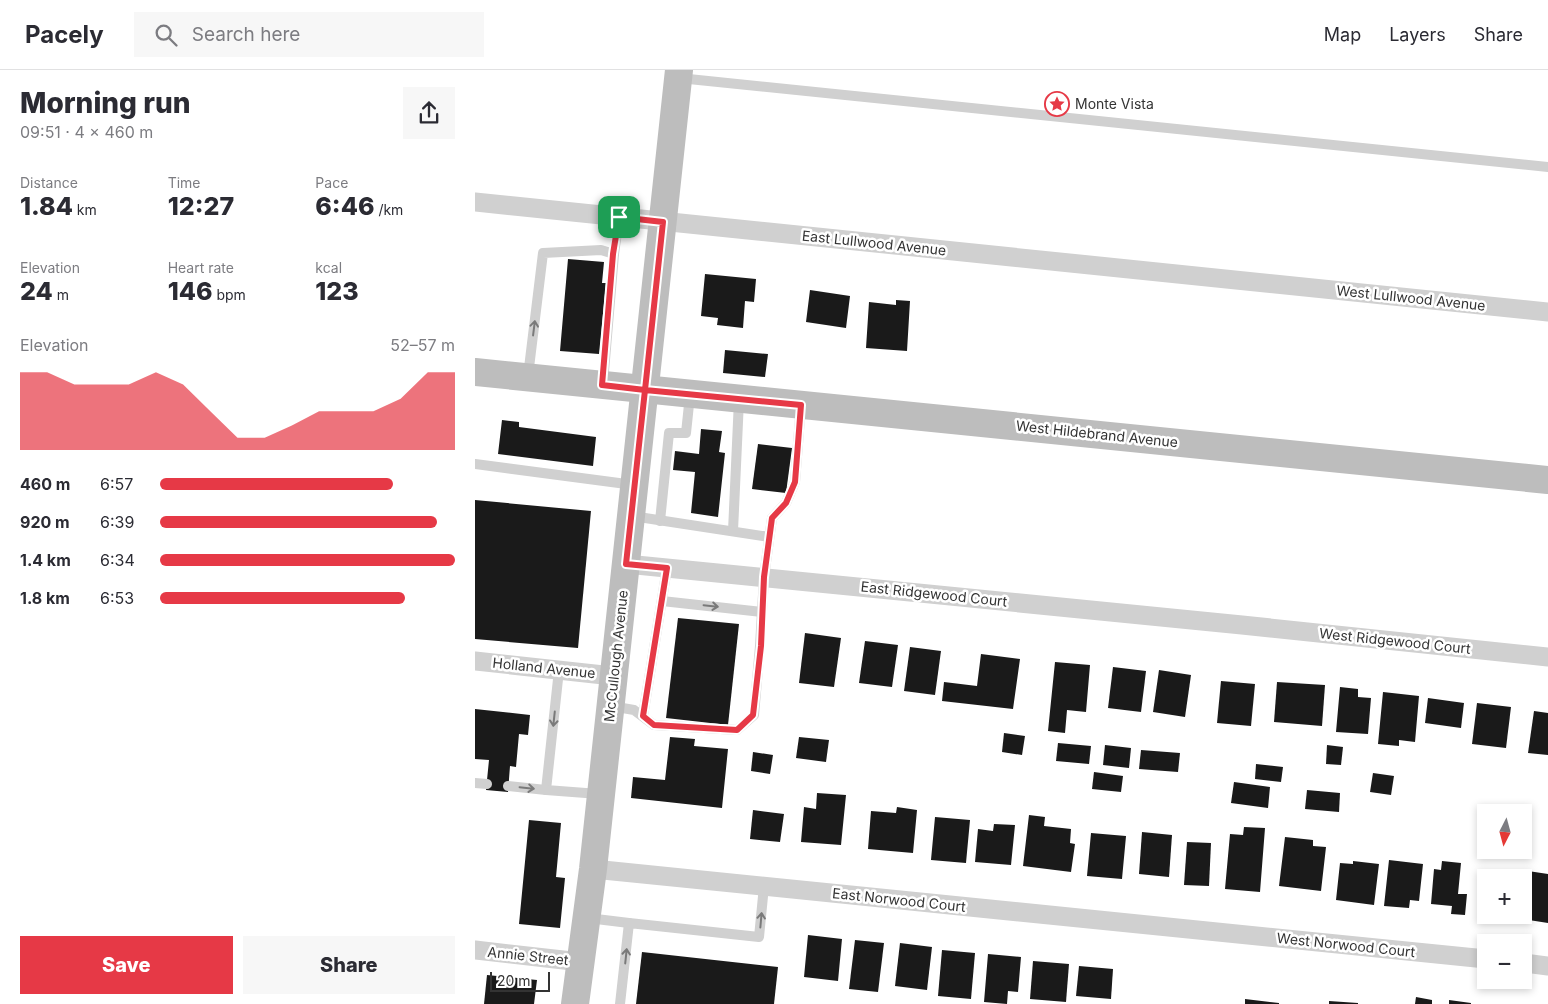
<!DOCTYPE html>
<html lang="en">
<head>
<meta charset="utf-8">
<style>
	body { margin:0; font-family:Inter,sans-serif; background:#f7f7f7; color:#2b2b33; height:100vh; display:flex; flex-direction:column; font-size:19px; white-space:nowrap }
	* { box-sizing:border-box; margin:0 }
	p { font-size:16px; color:#7c7c81 }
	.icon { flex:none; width:28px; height:28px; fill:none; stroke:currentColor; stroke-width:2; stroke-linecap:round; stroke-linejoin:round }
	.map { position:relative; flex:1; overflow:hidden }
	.side { display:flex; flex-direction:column; background:#fff; width:475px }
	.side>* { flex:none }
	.needle { width:32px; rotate:186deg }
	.controls { position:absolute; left:1002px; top:734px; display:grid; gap:10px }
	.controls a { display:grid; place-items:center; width:55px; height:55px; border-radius:0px; background:#fff; box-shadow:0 2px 8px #0003; font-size:25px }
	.scale { position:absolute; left:15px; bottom:12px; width:60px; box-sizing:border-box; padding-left:5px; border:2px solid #333; border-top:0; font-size:14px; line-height:18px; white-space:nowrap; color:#333; -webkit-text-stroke:4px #fff; paint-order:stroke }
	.pin { position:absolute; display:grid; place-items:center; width:42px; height:42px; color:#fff; margin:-21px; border-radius:10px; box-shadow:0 2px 8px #0006 }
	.round { display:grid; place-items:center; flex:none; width:52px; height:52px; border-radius:0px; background:#f7f7f7 }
	.headline { display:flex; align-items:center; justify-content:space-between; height:85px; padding:0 20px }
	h1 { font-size:28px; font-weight:800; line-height:38px }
	.stats { display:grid; grid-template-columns:repeat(3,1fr); gap:8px; height:85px; padding:5px 20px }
	.stats div { display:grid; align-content:center }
	.stats b { font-size:25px; font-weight:800 }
	.stats small { font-size:14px; font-weight:400 }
	.stats p { font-size:14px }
	.chart { height:140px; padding:10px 20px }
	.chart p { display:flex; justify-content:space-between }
	.chart svg { width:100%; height:90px; margin-top:5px; fill:#e63946; opacity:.7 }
	.button { display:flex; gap:10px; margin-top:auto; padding:10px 20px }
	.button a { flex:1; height:58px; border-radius:0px; background:#e63946; color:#fff; font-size:20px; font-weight:800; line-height:58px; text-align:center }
	.button a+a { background:#f7f7f7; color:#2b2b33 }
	ul { padding:0 20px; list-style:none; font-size:16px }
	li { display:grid; grid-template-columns:80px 60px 1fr; align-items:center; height:38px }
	li i { height:12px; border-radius:6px; background:#e63946 }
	header { display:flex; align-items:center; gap:30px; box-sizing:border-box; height:70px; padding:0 25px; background:#fff; border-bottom:1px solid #e1e1e2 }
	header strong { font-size:24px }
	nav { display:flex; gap:28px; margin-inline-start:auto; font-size:18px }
	.search { width:350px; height:45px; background:#f7f7f7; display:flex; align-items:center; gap:12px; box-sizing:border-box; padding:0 18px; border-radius:0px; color:#7c7c81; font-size:19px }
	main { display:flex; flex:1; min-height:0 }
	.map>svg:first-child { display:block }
	.building { fill:#1a1a1a }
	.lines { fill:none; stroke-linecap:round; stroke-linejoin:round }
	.service { stroke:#d0d0d0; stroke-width:10 }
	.minor { stroke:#d0d0d0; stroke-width:19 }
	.secondary { stroke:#bdbdbd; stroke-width:28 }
	.oneway { stroke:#7a7a7a }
	.route-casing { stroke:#fff; stroke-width:10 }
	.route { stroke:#e63946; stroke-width:6 }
	.labels { text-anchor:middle; stroke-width:5; stroke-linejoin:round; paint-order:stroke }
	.poi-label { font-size:14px; fill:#333; stroke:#fff; text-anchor:start }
	.street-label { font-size:14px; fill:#333; stroke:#fff }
</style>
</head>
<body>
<header>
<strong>Pacely</strong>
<div class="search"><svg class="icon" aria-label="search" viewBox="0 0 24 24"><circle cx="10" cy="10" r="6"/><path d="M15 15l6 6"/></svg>Search here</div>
<nav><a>Map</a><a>Layers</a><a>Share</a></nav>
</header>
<main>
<section class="side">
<div class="headline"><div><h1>Morning run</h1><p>09:51 · 4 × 460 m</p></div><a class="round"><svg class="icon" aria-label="share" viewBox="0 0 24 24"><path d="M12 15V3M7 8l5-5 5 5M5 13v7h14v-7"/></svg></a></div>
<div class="stats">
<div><p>Distance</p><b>1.84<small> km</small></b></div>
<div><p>Time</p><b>12:27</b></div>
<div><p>Pace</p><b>6:46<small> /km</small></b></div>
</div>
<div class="stats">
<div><p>Elevation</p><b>24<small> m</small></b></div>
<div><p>Heart rate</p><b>146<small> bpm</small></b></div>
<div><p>kcal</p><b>123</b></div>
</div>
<div class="chart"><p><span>Elevation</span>52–57 m</p>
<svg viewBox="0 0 160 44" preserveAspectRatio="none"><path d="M0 44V6L10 6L20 12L30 12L40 12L50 6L60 12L70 25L80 38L90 38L100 32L110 25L120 25L130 25L140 19L150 6L160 6V44z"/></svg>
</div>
<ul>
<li><b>460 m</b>6:57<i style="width:79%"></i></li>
<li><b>920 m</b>6:39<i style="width:94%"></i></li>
<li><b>1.4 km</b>6:34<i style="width:100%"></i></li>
<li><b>1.8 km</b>6:53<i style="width:83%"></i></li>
</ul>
<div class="button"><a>Save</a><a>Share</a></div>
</section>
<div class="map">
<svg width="1073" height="934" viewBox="0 0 1073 934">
	<rect width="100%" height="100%" fill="#fff"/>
	<g class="building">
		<polygon points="93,189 129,192 127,213 131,213 124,284 85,281"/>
		<polygon points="230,204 281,209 279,232 270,231 268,258 242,255 243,248 226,246"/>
		<polygon points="335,220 375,226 371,258 331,252"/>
		<polygon points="421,230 435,231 432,281 391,278 394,232 421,235"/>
		<polygon points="250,280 293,284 290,307 248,303"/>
		<polygon points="27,350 44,352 44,357 121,367 118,396 23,384"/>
		<polygon points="226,359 247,361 244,382 250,383 243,447 216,443 220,402 198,400 200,381 224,384"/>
		<polygon points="283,374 317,378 311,423 277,419"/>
		<polygon points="0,430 116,441 103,578 0,569"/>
		<polygon points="203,548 264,554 253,655 191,648"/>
		<polygon points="330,563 366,568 359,617 324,613"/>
		<polygon points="390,571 423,575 417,617 384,613"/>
		<polygon points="435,577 466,581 460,625 429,621"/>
		<polygon points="506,584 545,589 538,639 467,631 469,612 502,616"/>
		<polygon points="580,592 615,595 611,642 592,640 590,663 573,661"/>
		<polygon points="638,597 671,601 666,642 633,638"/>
		<polygon points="684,600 716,605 710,647 678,642"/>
		<polygon points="746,611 780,614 776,656 742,653"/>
		<polygon points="802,612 850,615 847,656 799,652"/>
		<polygon points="865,617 883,619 883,627 896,628 893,664 861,662"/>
		<polygon points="908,622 944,626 940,672 924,670 924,676 903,674"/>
		<polygon points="953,628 989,633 986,658 950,653"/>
		<polygon points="1002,633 1036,637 1031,678 997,674"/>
		<polygon points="0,639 55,645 53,665 44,664 41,697 35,696 33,722 11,720 14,690 0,689"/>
		<polygon points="1059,641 1073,643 1073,685 1053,683"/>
		<polygon points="529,663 550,666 547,685 527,682"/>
		<polygon points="195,667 220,669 219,676 253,679 247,738 156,728 158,707 190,710"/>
		<polygon points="324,667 354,670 351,692 321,688"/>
		<polygon points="583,673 616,676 614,694 581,691"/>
		<polygon points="630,675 656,678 654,698 628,695"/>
		<polygon points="852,675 868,677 866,695 851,694"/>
		<polygon points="666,680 705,683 703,702 664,699"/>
		<polygon points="278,682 298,685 295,704 276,701"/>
		<polygon points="781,694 808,697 806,712 780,709"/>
		<polygon points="619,702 648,706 646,722 617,719"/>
		<polygon points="898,703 919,706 916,725 895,722"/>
		<polygon points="759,712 795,717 793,738 756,733"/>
		<polygon points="832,720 865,723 864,742 830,739"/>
		<polygon points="342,723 371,725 366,775 326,772 329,737 341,739"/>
		<polygon points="422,737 442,740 438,783 393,779 396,741 421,743"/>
		<polygon points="278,740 309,744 305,772 275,769"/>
		<polygon points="554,745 570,747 569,756 596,759 595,773 600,774 596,802 548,796"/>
		<polygon points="460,747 495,750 491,793 456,790"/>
		<polygon points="54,750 86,753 81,807 90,808 85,858 44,854"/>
		<polygon points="519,754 540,755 536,795 500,792 503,759 518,761"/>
		<polygon points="769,757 790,758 785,822 750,819 755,764 768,765"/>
		<polygon points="667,762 697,765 694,807 664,804"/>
		<polygon points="616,763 651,766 647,809 612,806"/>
		<polygon points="810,767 838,770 838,776 851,777 846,821 804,816"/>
		<polygon points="712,772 736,773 734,816 709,815"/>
		<polygon points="914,790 948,794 944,831 935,830 934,838 909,836"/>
		<polygon points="878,791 904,794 899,835 861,830 865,793 878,794"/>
		<polygon points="967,791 986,793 983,824 992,824 990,845 976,844 977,836 956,834 959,799 966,800"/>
		<polygon points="1053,801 1073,804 1073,853 1047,849 1047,845 1049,845 1049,832"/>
		<polygon points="333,865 367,869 363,911 329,907"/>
		<polygon points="380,870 409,873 403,922 374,919"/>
		<polygon points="425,873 457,877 452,920 420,916"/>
		<polygon points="467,880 500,883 496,929 463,926"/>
		<polygon points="167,882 303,897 299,934 161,934"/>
		<polygon points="513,884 546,887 543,922 533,921 532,934 509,932"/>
		<polygon points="558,891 594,894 591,932 555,929"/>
		<polygon points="604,896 638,899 636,929 601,926"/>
		<polygon points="12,905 62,910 59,934 9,934"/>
		<polygon points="941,927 957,930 957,934 940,934"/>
		<polygon points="770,929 804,933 804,934 770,934"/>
		<polygon points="974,930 996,933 996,934 974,934"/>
		<polygon points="854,931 883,933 883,934 854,934"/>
	</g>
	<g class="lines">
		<g class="service">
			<polyline points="204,8 1073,97"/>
			<polyline points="53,306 68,183 126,180 139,184"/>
			<polyline points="128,313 139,184 144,147"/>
			<polyline points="0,394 159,415"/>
			<polyline points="157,446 294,467"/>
			<polyline points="185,451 194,363 211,363 215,325"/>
			<polyline points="258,461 264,330"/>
			<polyline points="187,531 287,542"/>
			<polyline points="84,600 71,720 124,724"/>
			<polyline points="136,636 159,640 179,655 262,660 279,645 285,576 289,507 297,448 311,433 320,412 326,335"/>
			<polyline points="168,646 192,498"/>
			<polyline points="0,713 12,714"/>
			<polyline points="33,716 71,720"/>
			<polyline points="113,848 154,853"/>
			<polyline points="145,934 154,853 284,867 289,816"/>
		</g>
		<g class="minor">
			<polyline points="0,132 1073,242"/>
			<polyline points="151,494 767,555 1073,587"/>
			<polyline points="0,591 138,606"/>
			<polyline points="118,799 1011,889"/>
			<polyline points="0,880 106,892"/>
			<polyline points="1049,893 1073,896"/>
		</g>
		<g class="secondary">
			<polyline points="0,302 1073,410"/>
			<polyline points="100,934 118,799 204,0"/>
		</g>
	</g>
	<defs><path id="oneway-shaft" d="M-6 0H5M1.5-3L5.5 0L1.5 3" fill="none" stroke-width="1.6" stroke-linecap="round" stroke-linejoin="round" transform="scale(1.25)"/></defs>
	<g class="oneway">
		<use href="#oneway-shaft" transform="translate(59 258) rotate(-83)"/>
		<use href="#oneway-shaft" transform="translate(236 536) rotate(6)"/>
		<use href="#oneway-shaft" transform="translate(79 649) rotate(96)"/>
		<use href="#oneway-shaft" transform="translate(52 718) rotate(6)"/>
		<use href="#oneway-shaft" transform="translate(286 850) rotate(-85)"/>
		<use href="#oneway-shaft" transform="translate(151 886) rotate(-84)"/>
	</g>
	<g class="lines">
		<defs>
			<polyline id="route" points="144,147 138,184 127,315 170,320 151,494 192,498 168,646 179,655 262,660 278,645 286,576 289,507 297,448 311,433 320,412 326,335 170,320 188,152 144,147"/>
		</defs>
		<use href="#route" class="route-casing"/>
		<use href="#route" class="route"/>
	</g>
	<defs>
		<symbol id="sight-ring" viewBox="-11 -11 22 22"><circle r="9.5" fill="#fff" stroke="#e63946" stroke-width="1.5"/><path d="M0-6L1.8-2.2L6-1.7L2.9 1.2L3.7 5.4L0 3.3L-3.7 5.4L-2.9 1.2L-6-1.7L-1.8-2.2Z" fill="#e63946"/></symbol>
	</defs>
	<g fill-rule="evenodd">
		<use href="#sight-ring" x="568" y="20" width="28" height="28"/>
	</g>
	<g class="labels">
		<g class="poi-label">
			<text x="600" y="39">Monte Vista</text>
		</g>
		<g class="street-label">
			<text transform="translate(399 173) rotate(6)" y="5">East Lullwood Avenue</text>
			<text transform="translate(936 228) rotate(6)" y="5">West Lullwood Avenue</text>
			<text transform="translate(622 364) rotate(6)" y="5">West Hildebrand Avenue</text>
			<text transform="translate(459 524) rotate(6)" y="5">East Ridgewood Court</text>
			<text transform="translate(920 571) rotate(6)" y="5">West Ridgewood Court</text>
			<text transform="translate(141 586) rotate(-84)" y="5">McCullough Avenue</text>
			<text transform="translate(69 598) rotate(6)" y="5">Holland Avenue</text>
			<text transform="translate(424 830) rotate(6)" y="5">East Norwood Court</text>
			<text transform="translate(871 875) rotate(6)" y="5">West Norwood Court</text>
			<text transform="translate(53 886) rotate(6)" y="5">Annie Street</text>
		</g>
	</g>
</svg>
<div class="controls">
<a><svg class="needle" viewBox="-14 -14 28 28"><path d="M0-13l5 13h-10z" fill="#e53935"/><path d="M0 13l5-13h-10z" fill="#7c7c81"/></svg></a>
<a>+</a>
<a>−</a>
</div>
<div class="scale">20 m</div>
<div class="pin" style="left:144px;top:147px;background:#1e9e55"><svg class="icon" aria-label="arrive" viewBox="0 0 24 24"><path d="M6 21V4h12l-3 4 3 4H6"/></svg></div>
</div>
</main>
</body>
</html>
